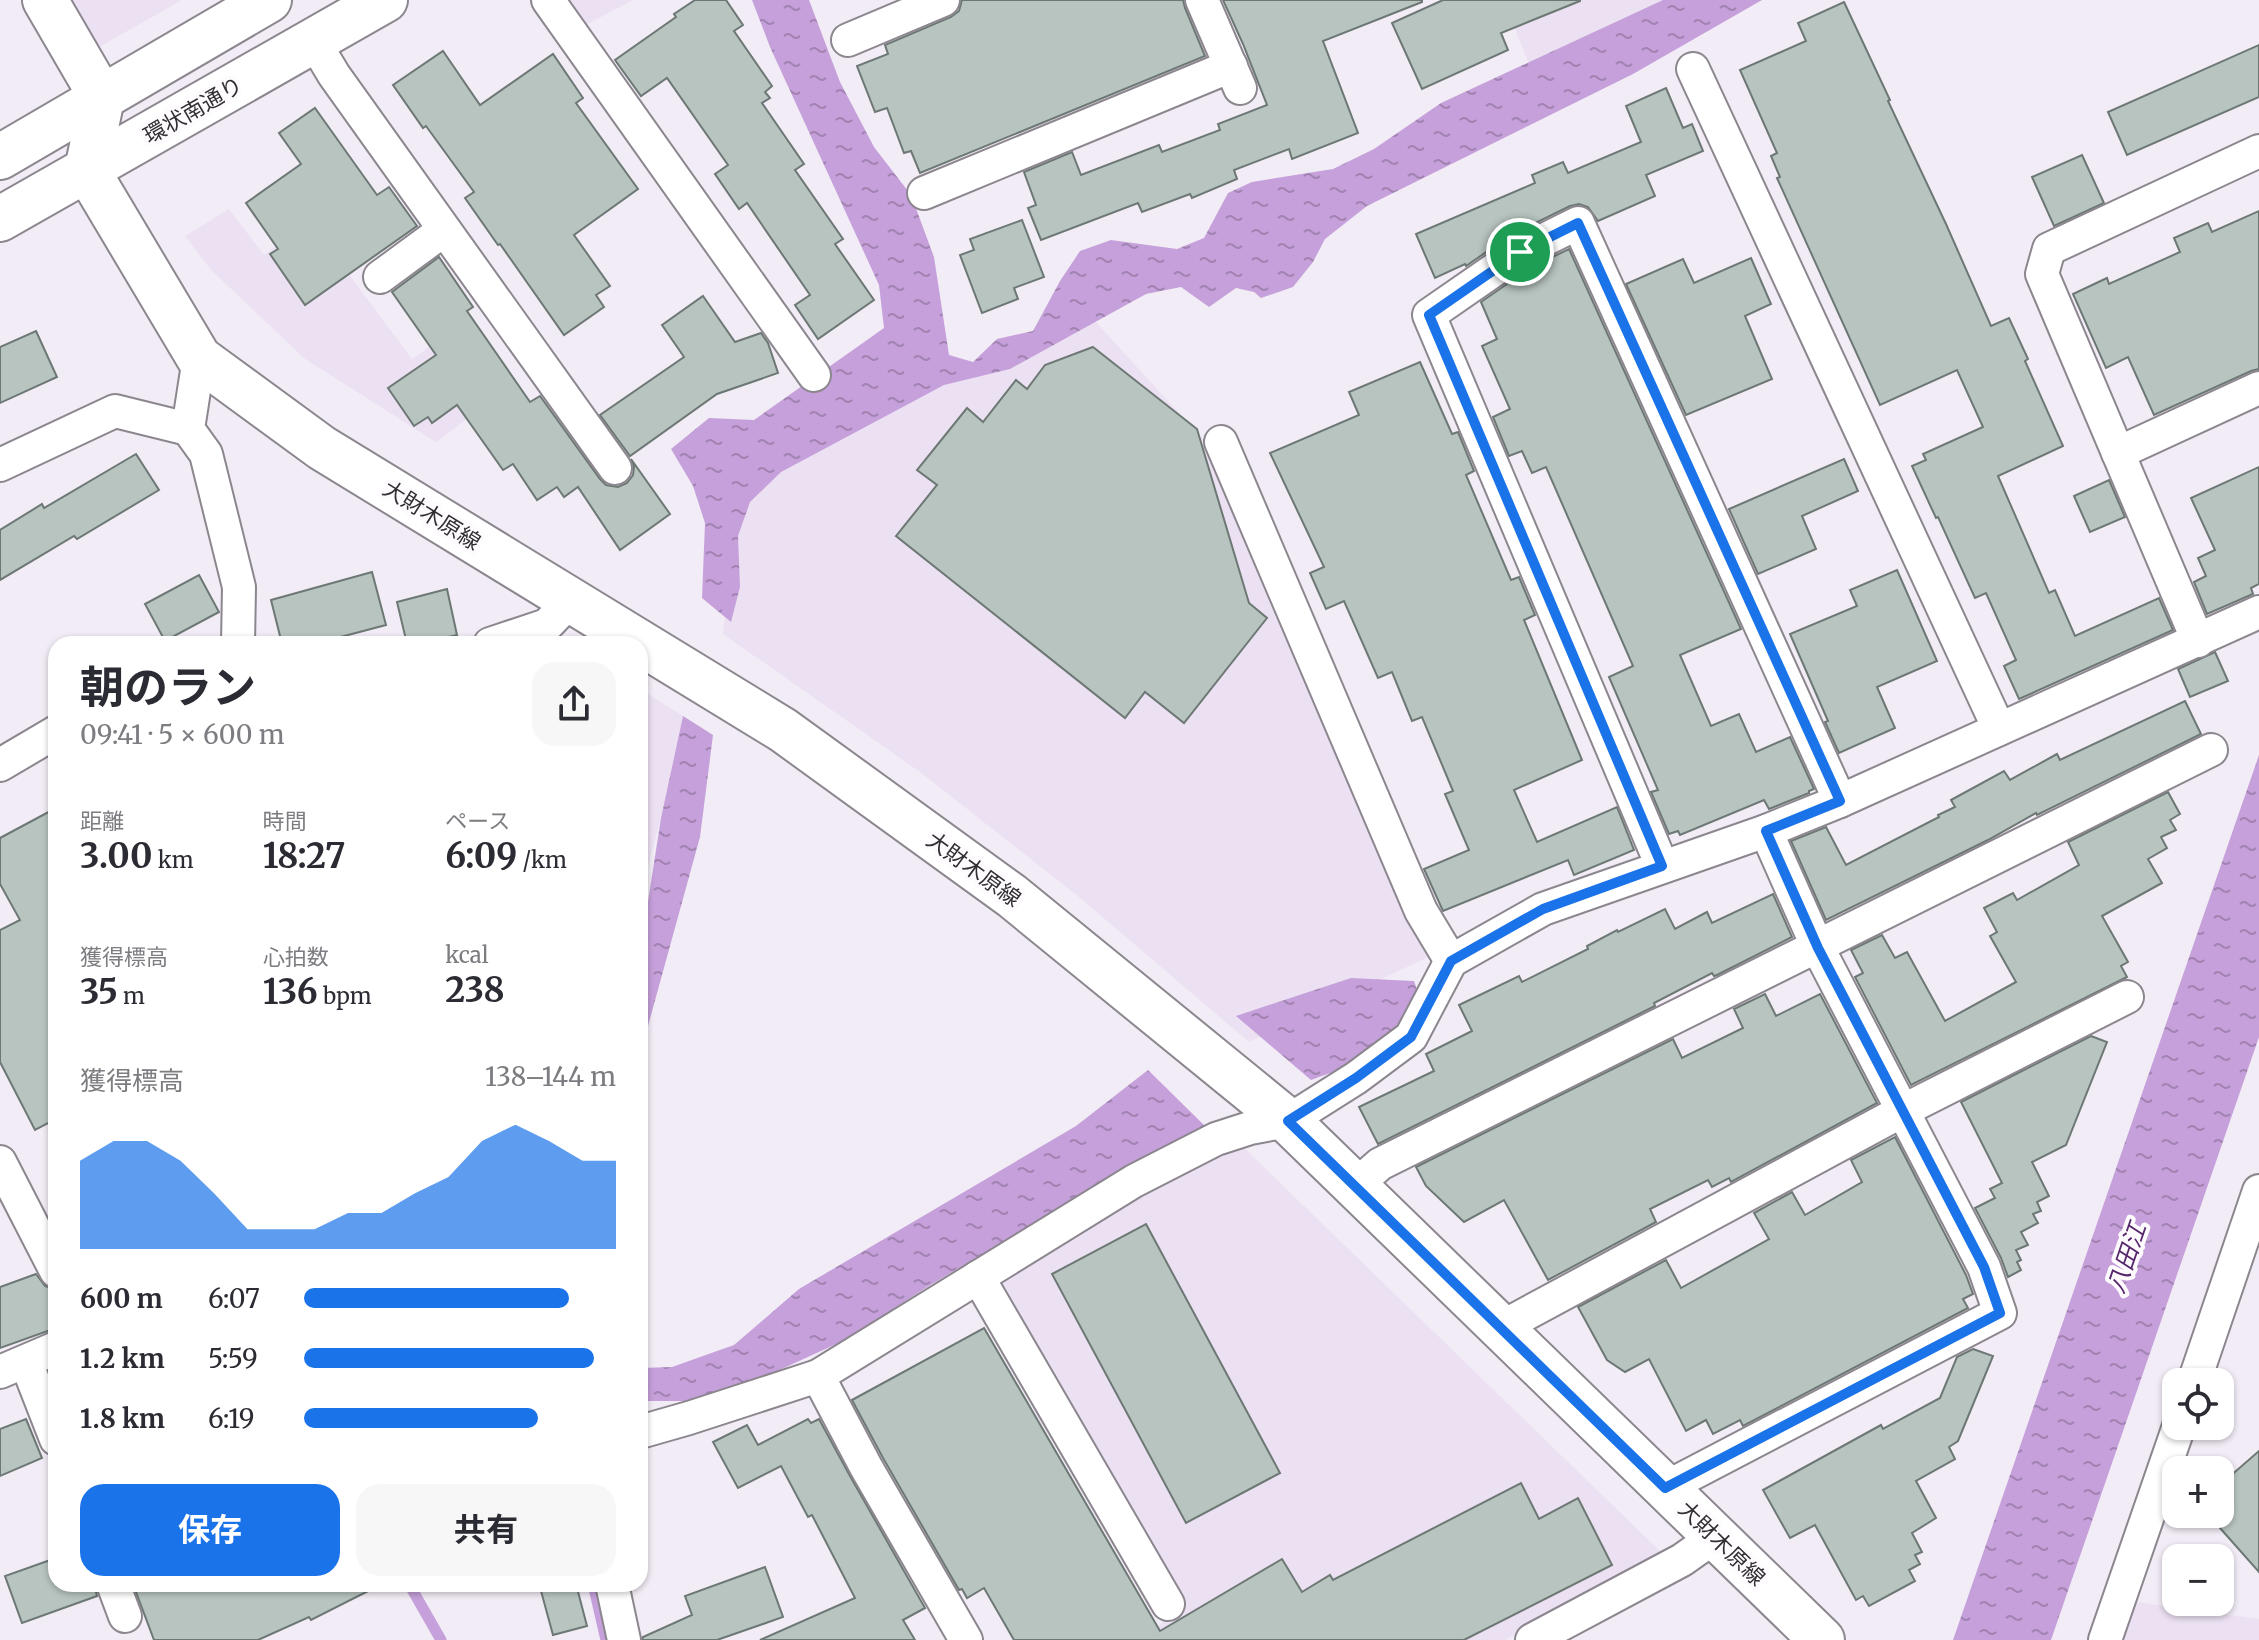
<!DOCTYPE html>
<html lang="ja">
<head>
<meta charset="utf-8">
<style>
	body { margin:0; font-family:Merriweather,"Noto Sans JP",serif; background:#f7f7f7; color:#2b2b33; height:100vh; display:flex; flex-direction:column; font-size:30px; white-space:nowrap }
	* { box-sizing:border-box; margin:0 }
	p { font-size:26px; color:#7c7c81 }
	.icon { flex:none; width:44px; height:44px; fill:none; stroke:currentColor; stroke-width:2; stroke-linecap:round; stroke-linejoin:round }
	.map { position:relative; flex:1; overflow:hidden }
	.side { position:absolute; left:48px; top:636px; width:600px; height:956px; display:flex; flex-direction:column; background:#fff; border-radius:24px; box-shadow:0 2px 6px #0004 }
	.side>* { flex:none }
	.buttons { position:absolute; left:2162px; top:1368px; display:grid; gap:16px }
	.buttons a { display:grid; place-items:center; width:72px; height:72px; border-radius:16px; background:#fff; box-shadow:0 2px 6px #0004; font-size:40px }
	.pin { position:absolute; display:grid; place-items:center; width:68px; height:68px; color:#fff; margin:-34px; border:4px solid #fff; border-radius:50%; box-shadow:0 2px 8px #0007 }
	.round { display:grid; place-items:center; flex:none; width:84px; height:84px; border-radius:24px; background:#f7f7f7 }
	.head { display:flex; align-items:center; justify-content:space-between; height:136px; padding:0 32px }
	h1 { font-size:44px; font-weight:700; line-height:60px }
	.metrics { display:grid; grid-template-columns:repeat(3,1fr); gap:12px; height:136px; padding:8px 32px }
	.metrics div { display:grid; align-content:center }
	.metrics b { font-size:34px; font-weight:700 }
	.metrics small { font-size:22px; font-weight:400 }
	.metrics p { font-size:22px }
	.chart { height:224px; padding:16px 32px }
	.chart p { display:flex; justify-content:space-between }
	.chart svg { width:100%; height:144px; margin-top:8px; fill:#1a73e8; opacity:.7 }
	.cta { display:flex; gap:16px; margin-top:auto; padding:16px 32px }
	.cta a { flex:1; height:92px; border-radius:24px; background:#1a73e8; color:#fff; font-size:32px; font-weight:700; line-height:92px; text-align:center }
	.cta a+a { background:#f7f7f7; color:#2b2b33 }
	ul { padding:0 32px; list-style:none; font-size:26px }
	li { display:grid; grid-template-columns:128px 96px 1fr; align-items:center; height:60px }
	li i { height:20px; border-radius:10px; background:#1a73e8 }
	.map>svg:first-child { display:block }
	.built { fill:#ece1f2 }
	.water { fill:url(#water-ripples) }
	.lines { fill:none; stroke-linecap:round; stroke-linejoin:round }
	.stream { stroke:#c5a0da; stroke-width:11 }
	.building { fill:#b8c4c0; stroke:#6d7874; stroke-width:2 }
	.street-casing { stroke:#8c868f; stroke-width:36 }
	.secondary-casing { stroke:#8c868f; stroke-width:48 }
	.street { stroke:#fff; stroke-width:32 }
	.secondary { stroke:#fff; stroke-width:44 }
	.route-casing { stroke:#fff; stroke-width:16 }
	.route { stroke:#1a73e8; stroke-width:10 }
	.labels { text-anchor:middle; stroke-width:8; stroke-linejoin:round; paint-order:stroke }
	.street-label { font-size:22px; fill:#312f33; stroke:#fefbff }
	.water-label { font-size:24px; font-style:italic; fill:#55266b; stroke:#fefbff }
</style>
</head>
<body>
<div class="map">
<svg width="2259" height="1640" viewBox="0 0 2259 1640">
	<defs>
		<pattern id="water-ripples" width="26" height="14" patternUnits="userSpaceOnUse" patternTransform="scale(2)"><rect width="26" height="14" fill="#c5a0da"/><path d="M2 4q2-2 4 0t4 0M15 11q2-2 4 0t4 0" fill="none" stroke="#a183b1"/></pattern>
	</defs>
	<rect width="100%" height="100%" fill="#f2ecf6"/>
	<g class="built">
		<polygon points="67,0 182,0 96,49"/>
		<polygon points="557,0 633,0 578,29"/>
		<polygon points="1503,0 1684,0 1532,71"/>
		<polygon points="229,209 264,255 310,222 412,359 432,345 480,409 436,442 305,359 211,270 185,236"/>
		<polygon points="1096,322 1209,446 1430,956 1249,1042 1079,897 920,772 723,634 739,497 933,379"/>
		<polygon points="640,689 683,716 661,818 640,895"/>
		<polygon points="1237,1141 1663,1554 1505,1640 1137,1640 1181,1611 995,1282 1219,1146"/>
		<polygon points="2129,1601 2259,1619 2259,1640 2115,1640"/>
	</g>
	<g class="water">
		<polygon points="752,0 809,0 840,82 874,147 911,195 934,257 949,355 973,362 997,339 1033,331 1060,281 1080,251 1111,240 1177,249 1204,238 1228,193 1252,182 1333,169 1374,149 1441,103 1663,0 1762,0 1633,74 1367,206 1325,239 1313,262 1293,287 1261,298 1254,292 1236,288 1209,307 1181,287 1146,294 1010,369 944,385 781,472 750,502 738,536 740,587 731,622 702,598 705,523 693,486 671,449 709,418 754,420 884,328 879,285 770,47"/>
		<polygon points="683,716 713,735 700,837 640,1055 640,953 661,818"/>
		<polygon points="2259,755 2259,1037 2051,1640 1953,1640"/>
		<polygon points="1351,978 1414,981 1418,993 1392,1033 1349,1066 1311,1080 1236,1016"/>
		<polygon points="1148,1070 1206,1127 1160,1148 927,1287 845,1340 751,1383 694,1401 640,1401 640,1368 672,1367 734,1345 799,1289 1076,1126"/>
	</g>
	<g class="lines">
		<g class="stream">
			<polyline points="409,1584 441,1640"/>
			<polyline points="593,1584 606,1640"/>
		</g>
	</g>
	<g class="building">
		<polygon points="695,0 726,0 743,25 734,31 772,86 765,92 770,98 762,103 804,164 795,170 843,239 835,244 874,300 818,339 795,305 810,295 747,203 739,209 715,174 728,165 667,78 641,96 615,60 676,17 674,14"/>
		<polygon points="962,0 1183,0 1185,8 1205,56 920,173 911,151 904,153 887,108 875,112 857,66 888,54 885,45 951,17 959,11"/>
		<polygon points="1223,0 1422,0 1422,2 1323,41 1358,133 1292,159 1289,149 1234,170 1237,179 1192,198 1190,194 1142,212 1138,203 1041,240 1028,208 1036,205 1024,172 1072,152 1081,175 1159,145 1162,152 1220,130 1218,124 1267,105 1243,44"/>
		<polygon points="1443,0 1580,0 1580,1 1501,33 1508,50 1422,89 1392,23"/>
		<polygon points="1844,2 1890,100 1888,101 1946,224 1991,326 2009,318 2028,359 2025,361 2063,446 1998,476 2049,593 2055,590 2075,636 2159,598 2173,630 2019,699 2004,666 2016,660 1986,593 1975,598 1938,517 1936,518 1912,466 1926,460 1923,454 1983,427 1957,370 1880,405 1777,178 1780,177 1771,156 1777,153 1740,70 1806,41 1798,23"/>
		<polygon points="2259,45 2259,97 2127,155 2108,112"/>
		<polygon points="443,51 480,105 553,54 583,98 576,103 638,189 574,235 610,286 596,295 604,307 564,335 500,244 498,245 465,198 474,192 426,126 423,128 393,85"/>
		<polygon points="1666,88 1683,128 1692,124 1703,151 1646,175 1655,196 1598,221 1588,207 1579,204 1570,206 1511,235 1466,266 1465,264 1435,278 1416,234 1535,183 1532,175 1563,162 1568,173 1641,142 1626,106"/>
		<polygon points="315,108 377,195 389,187 417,226 305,305 270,254 278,249 246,203 301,164 279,133"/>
		<polygon points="2082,155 2104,203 2054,226 2032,177"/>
		<polygon points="2259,211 2259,369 2251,371 2154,415 2128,357 2106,368 2073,294 2107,278 2109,284 2180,252 2174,238 2208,223 2212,232"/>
		<polygon points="1022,220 1044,277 1014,288 1018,299 982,313 960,255 974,250 970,239"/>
		<polygon points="1569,249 1741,629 1680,655 1711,726 1739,714 1756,752 1790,737 1814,789 1809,791 1809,793 1769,809 1764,800 1680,835 1678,831 1669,834 1651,792 1658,790 1609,677 1633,666 1546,467 1532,473 1522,451 1509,456 1493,417 1510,409 1482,346 1497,339 1481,302 1530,268"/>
		<polygon points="439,257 473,307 467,311 530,402 540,396 600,479 606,485 618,487 627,483 633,475 634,467 631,459 670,514 620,550 578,487 564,497 557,487 537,500 513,464 503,470 457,405 432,423 428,417 414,426 388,388 436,355 392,292"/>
		<polygon points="1751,258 1771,304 1745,316 1772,379 1686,415 1626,284 1683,259 1694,283"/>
		<polygon points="703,296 735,342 761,333 768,343 778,373 717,394 630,456 600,415 684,357 662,325"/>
		<polygon points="36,331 57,377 0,403 0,347"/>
		<polygon points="1093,347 1197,429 1249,603 1267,618 1184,723 1145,692 1125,718 896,536 937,485 917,470 967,408 983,422 1016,380 1027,389 1045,365"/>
		<polygon points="1420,362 1452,434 1458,432 1474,471 1466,475 1511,580 1519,577 1535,615 1524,620 1582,760 1514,790 1537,842 1617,807 1634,850 1574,875 1568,860 1443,911 1424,869 1469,850 1445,794 1453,791 1422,717 1412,721 1392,672 1378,678 1344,601 1326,609 1310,573 1324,567 1270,453 1359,415 1349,392"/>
		<polygon points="136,454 159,490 77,539 74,536 0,580 0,530 42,504 44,508"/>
		<polygon points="1844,459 1858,491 1802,516 1816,549 1758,574 1729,509"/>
		<polygon points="2259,467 2259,584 2251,588 2253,594 2207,614 2194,582 2206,576 2198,558 2215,550 2191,498"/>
		<polygon points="2109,480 2125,517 2090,532 2074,496"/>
		<polygon points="1897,570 1937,661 1877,687 1895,728 1839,753 1825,722 1828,721 1790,634 1857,606 1850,590"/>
		<polygon points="372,572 386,625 314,644 282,644 271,600"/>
		<polygon points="199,575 219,612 165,641 145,604"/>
		<polygon points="447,589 457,635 418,644 407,644 397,602"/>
		<polygon points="2215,652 2228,681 2190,697 2178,669"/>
		<polygon points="2185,701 2201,734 2037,815 2036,813 1988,840 1826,920 1791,841 1826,827 1846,865 1939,817 1938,815 1955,807 1951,800 2004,771 2010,780 2057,754 2060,760"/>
		<polygon points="2168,792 2180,814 2170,820 2176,830 2161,837 2167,848 2148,859 2162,883 2102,916 2128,962 2121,966 2127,977 1911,1085 1855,977 1863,973 1851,950 1882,935 1895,958 1907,952 1945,1021 2016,982 1990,936 1997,932 1984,908 2013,893 2017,900 2079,865 2068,842"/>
		<polygon points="56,808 56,1119 35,1130 0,1062 0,930 20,920 0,884 0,838"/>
		<polygon points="1773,894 1792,937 1717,975 1714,976 1712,973 1654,1003 1655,1006 1378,1144 1359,1107 1434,1071 1426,1054 1472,1031 1459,1005 1519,976 1522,982 1588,949 1587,946 1617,930 1618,932 1665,909 1675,929 1707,912 1712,923"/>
		<polygon points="1765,994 1776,1016 1820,994 1877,1103 1731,1182 1729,1178 1712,1187 1708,1180 1650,1209 1656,1222 1548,1280 1504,1200 1464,1222 1426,1186 1416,1167 1673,1039 1682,1058 1743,1028 1734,1009"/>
		<polygon points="2091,1036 2107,1042 2066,1145 2032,1162 2049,1196 2037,1202 2041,1211 2033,1214 2038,1223 2021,1232 2028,1245 2016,1250 2021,1260 2017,1262 2021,1270 2008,1277 2001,1258 1975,1208 1995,1198 1990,1189 2002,1183 1961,1102"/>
		<polygon points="1895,1137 1966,1275 1973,1294 1963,1299 1968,1308 1743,1426 1740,1420 1713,1434 1706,1420 1686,1431 1649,1359 1625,1372 1607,1360 1578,1307 1666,1260 1681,1288 1769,1239 1754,1213 1792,1192 1805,1215 1862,1182 1851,1160"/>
		<polygon points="1146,1224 1280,1473 1186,1523 1052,1274"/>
		<polygon points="36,1274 45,1286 56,1290 56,1328 0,1348 0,1287"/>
		<polygon points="984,1328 1160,1631 1282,1559 1302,1592 1330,1575 1333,1580 1521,1483 1539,1519 1578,1498 1612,1565 1464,1640 1014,1640 984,1588 967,1598 962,1589 959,1590 883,1458 852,1400"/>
		<polygon points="1973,1349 1993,1356 1958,1441 1949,1447 1955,1459 1916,1481 1936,1518 1912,1533 1922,1552 1915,1555 1920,1564 1909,1570 1915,1581 1869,1606 1863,1596 1856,1600 1815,1525 1790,1538 1763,1490 1881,1425 1883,1429 1940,1398 1957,1357"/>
		<polygon points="26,1419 42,1458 0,1476 0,1429"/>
		<polygon points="808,1419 811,1423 819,1419 850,1476 925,1608 903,1620 915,1640 760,1640 855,1598 812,1515 808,1517 781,1466 738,1488 713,1442 747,1425 758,1445"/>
		<polygon points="2259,1451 2259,1572 2220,1528 2220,1485"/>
		<polygon points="56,1558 56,1584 94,1584 97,1596 22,1623 5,1576"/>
		<polygon points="765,1567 783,1617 717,1640 642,1640 643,1637 692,1615 685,1596"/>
		<polygon points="133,1584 382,1584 311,1620 309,1617 258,1640 154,1640"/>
		<polygon points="566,1584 576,1584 587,1626 553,1635 541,1591"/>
	</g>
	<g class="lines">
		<defs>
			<g id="street">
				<polyline points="548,0 814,375"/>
				<polyline points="1202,0 1240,88"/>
				<polyline points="313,40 334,75 615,468"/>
				<polyline points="848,40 943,0"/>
				<polyline points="1693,69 1999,729"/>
				<polyline points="924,193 1231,66"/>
				<polyline points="380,277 444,230"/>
				<polyline points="199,358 188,429 206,454 239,587 238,644"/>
				<polyline points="1221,442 1421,911 1451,961"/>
				<polyline points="2118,453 2259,388"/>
				<polyline points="0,465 115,411 188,429"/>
				<polyline points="2198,641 2042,274 2049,249 2259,151"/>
				<polyline points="490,644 547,625 570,601"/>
				<polyline points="0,765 56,732"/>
				<polyline points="1662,866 1429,315 1520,252 1578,223 1840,801"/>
				<polyline points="0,1162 56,1271"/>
				<polyline points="1355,1186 1380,1164 2211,750"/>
				<polyline points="978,1277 1168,1604"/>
				<polyline points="1500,1328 1904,1110 2127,997"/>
				<polyline points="26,1362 56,1439"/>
				<polyline points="0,1372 56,1348"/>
				<polyline points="818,1376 866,1467 966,1640"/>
				<polyline points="2194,1382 2259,1191"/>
				<polyline points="640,1432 689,1418 818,1376 1134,1181 1216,1139 1250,1128 1288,1121 1356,1078 1411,1037 1451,961 1543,909 1766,831 1840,801 2259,612"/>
				<polyline points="1665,1488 2000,1313 1984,1267 1818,948 1766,831"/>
				<polyline points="113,1584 125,1616"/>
				<polyline points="612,1584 624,1640"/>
				<polyline points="1532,1640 1682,1560 1716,1536"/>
				<polyline points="2105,1640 2179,1426"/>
			</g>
			<g id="secondary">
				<polyline points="45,0 102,98 87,170 199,358 322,448 783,730 1012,896 1288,1121 1822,1640"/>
				<polyline points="0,157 269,0"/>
				<polyline points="0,219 385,0"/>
			</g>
		</defs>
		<use href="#street" class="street-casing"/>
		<use href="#secondary" class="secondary-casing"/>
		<use href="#street" class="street"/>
		<use href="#secondary" class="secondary"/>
	</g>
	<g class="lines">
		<defs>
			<polygon id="route" points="1578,223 1840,801 1766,831 1818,948 1984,1267 2000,1313 1665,1488 1288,1121 1356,1078 1411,1037 1451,961 1543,909 1662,866 1429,315 1520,252"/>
		</defs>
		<use href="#route" class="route-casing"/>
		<use href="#route" class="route"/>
	</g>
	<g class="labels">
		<g class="street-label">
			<text transform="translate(193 110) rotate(-30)" y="8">環状南通り</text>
			<text transform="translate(432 515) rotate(32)" y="8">大財木原線</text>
			<text transform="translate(974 869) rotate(36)" y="8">大財木原線</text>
			<text transform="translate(1722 1543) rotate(44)" y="8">大財木原線</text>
		</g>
		<g class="water-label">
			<text transform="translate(2127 1258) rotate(-71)" y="8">八田江</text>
		</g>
	</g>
</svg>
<div class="buttons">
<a><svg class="icon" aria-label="locate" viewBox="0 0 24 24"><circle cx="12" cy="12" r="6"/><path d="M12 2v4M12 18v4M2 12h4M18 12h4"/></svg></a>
<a>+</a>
<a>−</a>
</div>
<div class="pin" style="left:1520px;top:252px;background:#1e9e55"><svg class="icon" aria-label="arrive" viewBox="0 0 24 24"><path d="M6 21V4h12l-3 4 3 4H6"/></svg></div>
<section class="side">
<div class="head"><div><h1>朝のラン</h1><p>09:41 · 5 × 600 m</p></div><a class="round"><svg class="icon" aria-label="share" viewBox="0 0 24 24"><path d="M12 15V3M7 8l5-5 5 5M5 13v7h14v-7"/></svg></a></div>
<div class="metrics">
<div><p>距離</p><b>3.00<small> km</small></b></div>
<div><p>時間</p><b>18:27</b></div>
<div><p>ペース</p><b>6:09<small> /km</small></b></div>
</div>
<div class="metrics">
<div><p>獲得標高</p><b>35<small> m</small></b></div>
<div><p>心拍数</p><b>136<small> bpm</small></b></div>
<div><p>kcal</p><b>238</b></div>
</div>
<div class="chart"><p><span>獲得標高</span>138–144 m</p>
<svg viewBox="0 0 160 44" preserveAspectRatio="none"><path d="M0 44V17L10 11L20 11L30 17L40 27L50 38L60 38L70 38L80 33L90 33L100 27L110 22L120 11L130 6L140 11L150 17L160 17V44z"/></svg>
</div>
<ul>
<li><b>600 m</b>6:07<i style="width:85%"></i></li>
<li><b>1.2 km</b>5:59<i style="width:93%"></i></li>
<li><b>1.8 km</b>6:19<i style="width:75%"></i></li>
</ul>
<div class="cta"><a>保存</a><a>共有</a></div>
</section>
</div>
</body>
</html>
